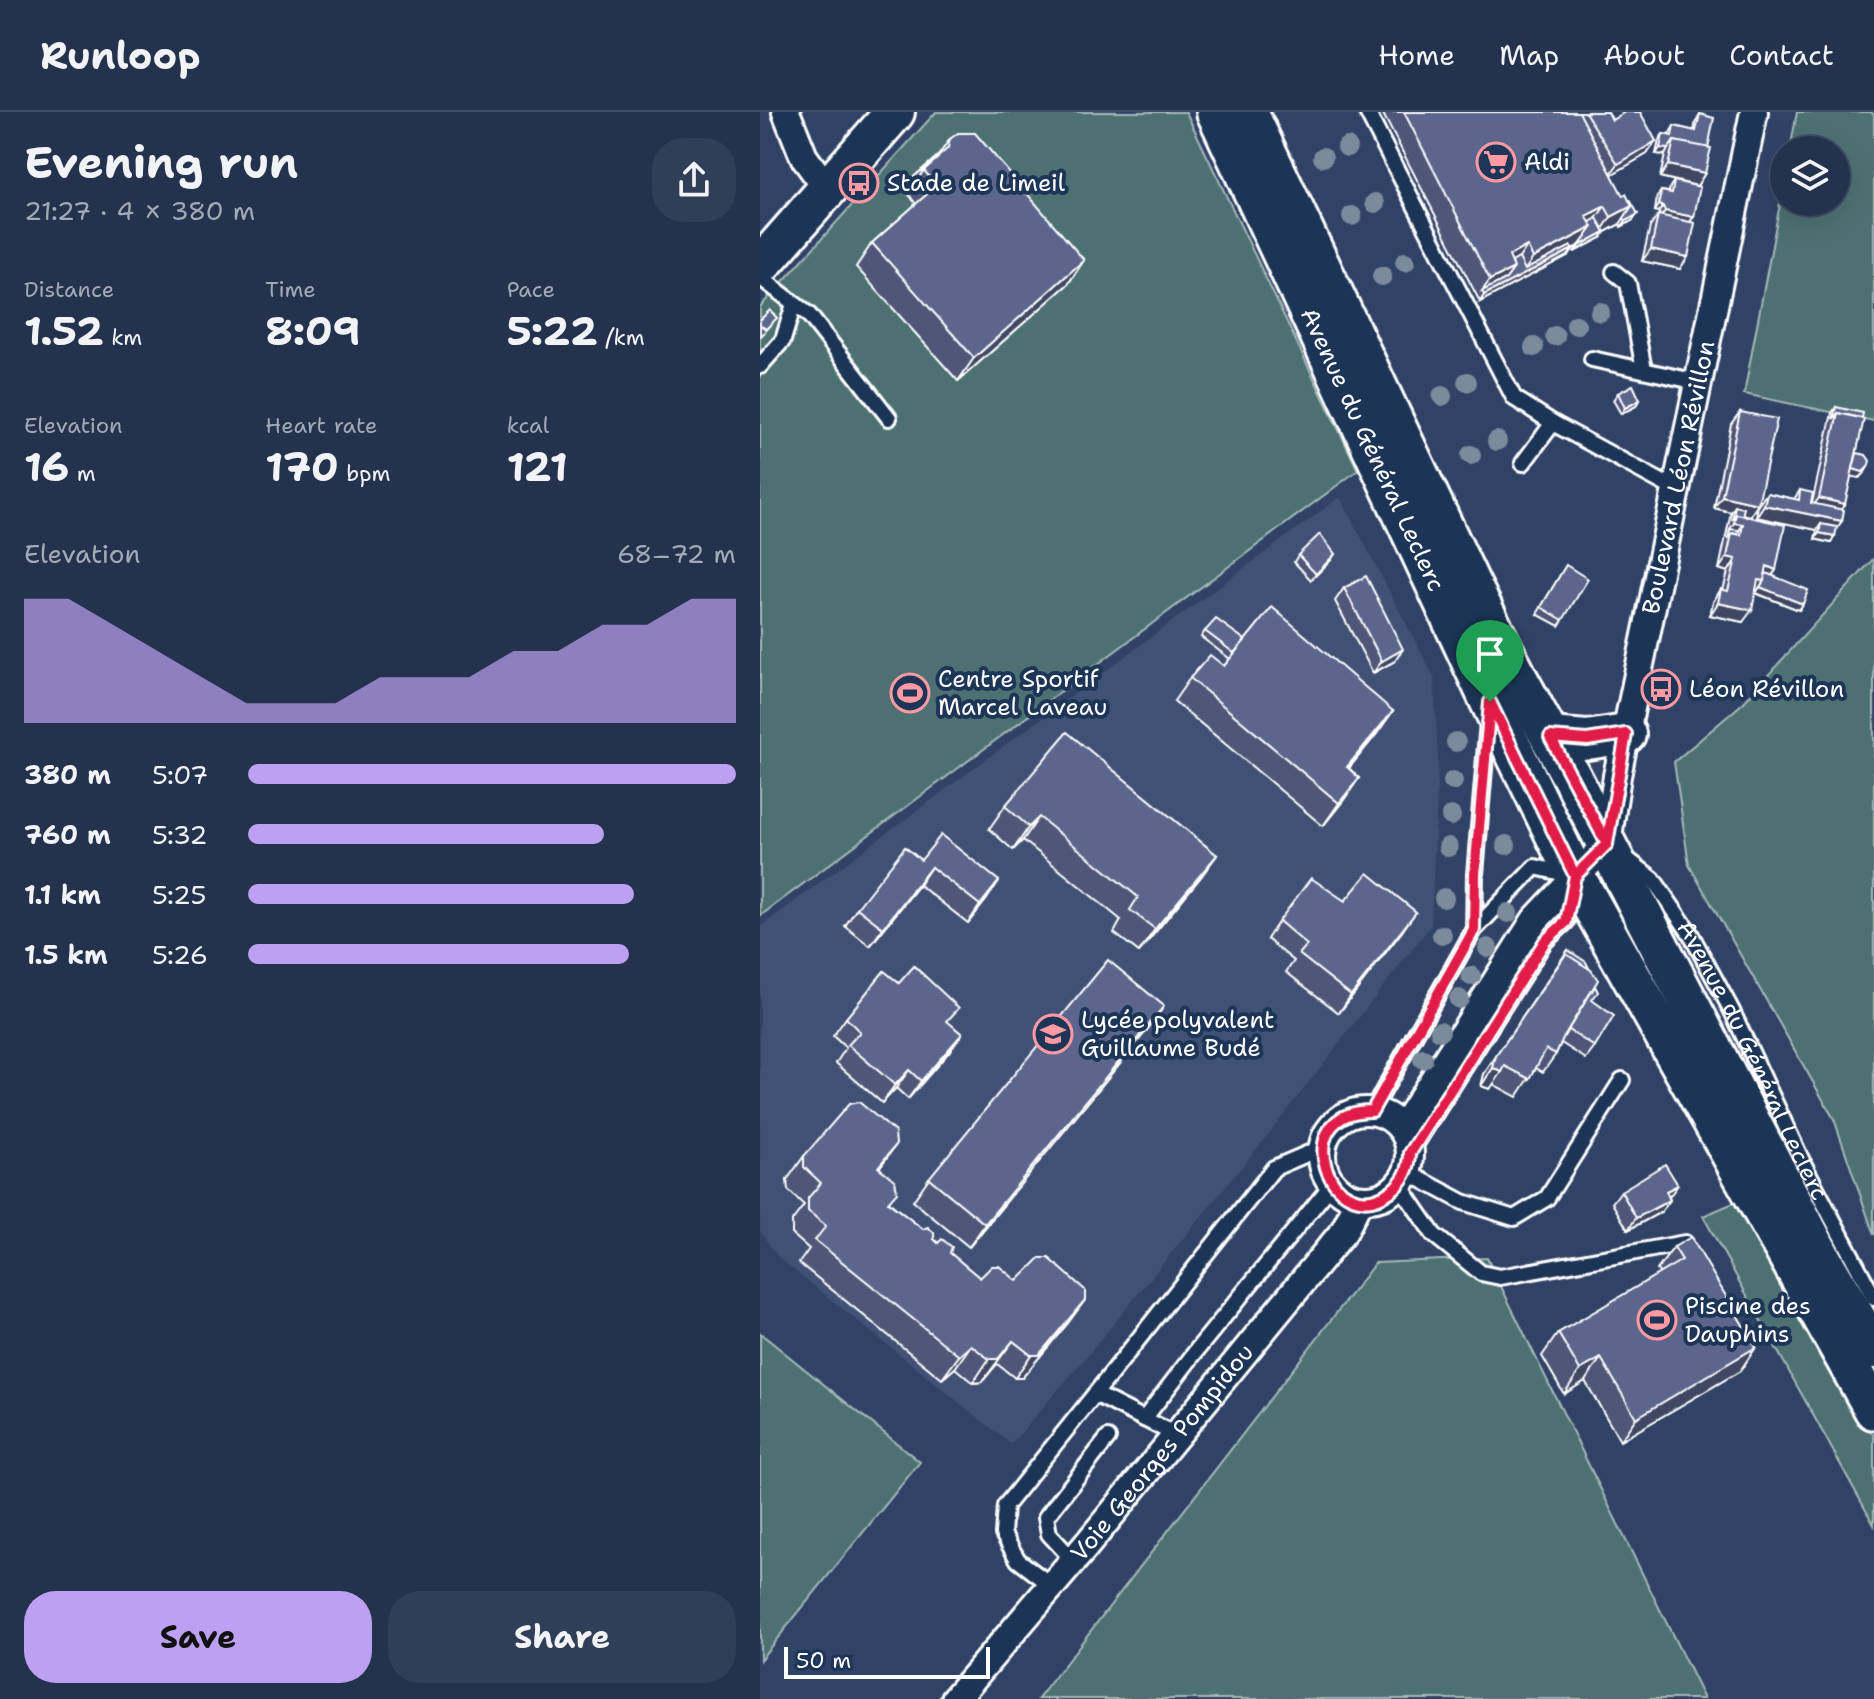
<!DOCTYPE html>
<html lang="en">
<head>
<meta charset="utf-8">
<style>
	body { margin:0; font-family:"Shantell Sans",sans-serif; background:#303e57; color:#f1f3f6; height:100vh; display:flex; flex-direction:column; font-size:30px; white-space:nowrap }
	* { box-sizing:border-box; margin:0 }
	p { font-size:26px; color:#a3aab6 }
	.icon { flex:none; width:44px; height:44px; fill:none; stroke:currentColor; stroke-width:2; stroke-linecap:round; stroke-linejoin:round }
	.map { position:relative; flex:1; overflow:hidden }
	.side { display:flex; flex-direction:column; background:#24324d; width:760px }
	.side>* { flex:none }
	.buttons { position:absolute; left:1010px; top:24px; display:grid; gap:16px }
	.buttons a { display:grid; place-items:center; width:80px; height:80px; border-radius:50%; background:#24324d; box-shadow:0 8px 32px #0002,0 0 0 2px #414d65; font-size:40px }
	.scale { position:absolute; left:24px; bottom:20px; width:206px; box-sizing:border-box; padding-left:8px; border:4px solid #fff; border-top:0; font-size:22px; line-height:28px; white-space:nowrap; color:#fff; -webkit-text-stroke:6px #1d3557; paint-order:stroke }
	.pin { position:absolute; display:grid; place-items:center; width:68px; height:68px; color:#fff; margin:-82px -34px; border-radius:50% 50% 50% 0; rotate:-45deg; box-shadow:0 0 8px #0007 }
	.pin .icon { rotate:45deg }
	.round { display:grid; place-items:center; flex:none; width:84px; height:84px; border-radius:32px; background:#303e57 }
	.summary { display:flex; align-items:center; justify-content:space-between; height:136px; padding:0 24px }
	h1 { font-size:44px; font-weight:700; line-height:60px }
	.stats { display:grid; grid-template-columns:repeat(3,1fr); gap:12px; height:136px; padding:8px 24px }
	.stats div { display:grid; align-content:center }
	.stats b { font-size:40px; font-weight:700 }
	.stats small { font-size:22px; font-weight:400 }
	.stats p { font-size:22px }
	.chart { height:224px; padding:16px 24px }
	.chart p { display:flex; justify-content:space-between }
	.chart svg { width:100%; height:144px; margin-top:8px; fill:#bca0f2; opacity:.7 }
	.action { display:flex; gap:16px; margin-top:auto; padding:16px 24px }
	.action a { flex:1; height:92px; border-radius:32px; background:#bca0f2; color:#111; font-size:32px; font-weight:700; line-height:92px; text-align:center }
	.action a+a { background:#303e57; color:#f1f3f6 }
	ul { padding:0 24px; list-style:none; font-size:26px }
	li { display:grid; grid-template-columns:128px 96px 1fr; align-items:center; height:60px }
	li i { height:20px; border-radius:10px; background:#bca0f2 }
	header { display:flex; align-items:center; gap:48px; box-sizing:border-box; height:112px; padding:0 40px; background:#24324d; border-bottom:2px solid #414d65 }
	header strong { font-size:38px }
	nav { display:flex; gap:44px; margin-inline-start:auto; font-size:28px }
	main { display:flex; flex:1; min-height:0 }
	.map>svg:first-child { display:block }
	.built { fill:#415175 }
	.green { fill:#4d7172; stroke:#a6b8b8; stroke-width:2 }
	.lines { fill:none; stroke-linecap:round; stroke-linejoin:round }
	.lane-casing { stroke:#fff; stroke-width:20 }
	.street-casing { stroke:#fff; stroke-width:32 }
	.secondary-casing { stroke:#fff; stroke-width:44 }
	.lane { stroke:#1d3557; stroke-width:14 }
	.street { stroke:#1d3557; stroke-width:26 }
	.secondary { stroke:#1d3557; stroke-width:38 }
	.tree { fill:#7b8b9c }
	.wall { fill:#4f5778; stroke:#fff; stroke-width:2 }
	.shaded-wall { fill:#404762; stroke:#fff; stroke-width:2 }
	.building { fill:#5c658c; stroke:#fff; stroke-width:2 }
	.route-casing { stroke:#fff; stroke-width:16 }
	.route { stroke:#e11d48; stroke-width:10 }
	.labels { text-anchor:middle; stroke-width:8; stroke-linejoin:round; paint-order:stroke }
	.poi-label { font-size:24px; fill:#fff; stroke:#1d3557; text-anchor:start }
	.street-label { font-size:24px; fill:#fff; stroke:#1d3557 }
</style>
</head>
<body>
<header>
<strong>Runloop</strong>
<nav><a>Home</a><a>Map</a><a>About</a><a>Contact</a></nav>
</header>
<main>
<section class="side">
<div class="summary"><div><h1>Evening run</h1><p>21:27 · 4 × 380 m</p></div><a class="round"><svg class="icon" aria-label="share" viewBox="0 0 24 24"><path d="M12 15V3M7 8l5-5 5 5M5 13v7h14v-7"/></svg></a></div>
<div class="stats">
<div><p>Distance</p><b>1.52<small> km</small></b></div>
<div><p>Time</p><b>8:09</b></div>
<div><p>Pace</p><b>5:22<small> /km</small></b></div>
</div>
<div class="stats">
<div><p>Elevation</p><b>16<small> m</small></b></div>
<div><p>Heart rate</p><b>170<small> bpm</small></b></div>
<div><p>kcal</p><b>121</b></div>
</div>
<div class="chart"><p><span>Elevation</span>68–72 m</p>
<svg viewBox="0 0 160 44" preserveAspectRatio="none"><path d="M0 44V6L10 6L20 14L30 22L40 30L50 38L60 38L70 38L80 30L90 30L100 30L110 22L120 22L130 14L140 14L150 6L160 6V44z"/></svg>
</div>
<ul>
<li><b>380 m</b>5:07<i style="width:100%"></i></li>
<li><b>760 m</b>5:32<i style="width:73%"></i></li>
<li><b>1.1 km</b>5:25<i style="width:79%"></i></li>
<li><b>1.5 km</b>5:26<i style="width:78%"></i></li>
</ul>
<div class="action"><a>Save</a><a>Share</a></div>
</section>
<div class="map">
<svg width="1114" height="1587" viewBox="0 0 1114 1587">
	<rect width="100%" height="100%" fill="#304367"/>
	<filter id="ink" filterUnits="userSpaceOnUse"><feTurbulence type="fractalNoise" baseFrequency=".0125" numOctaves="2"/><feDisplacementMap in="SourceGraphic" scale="16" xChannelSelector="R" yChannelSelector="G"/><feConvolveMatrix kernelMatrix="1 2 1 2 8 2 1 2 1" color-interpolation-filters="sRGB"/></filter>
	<g filter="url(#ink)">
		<polygon class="built" points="580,385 674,565 678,652 671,813 503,1029 328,1243 251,1332 18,1145 0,1119 0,815"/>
		<g class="green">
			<polygon points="176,0 426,0 598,358 0,804 0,195"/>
			<polygon points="1037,0 1111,0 1114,3 1114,309 984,282 1024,70 1024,90 1076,90 1076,38 1030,38"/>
			<polygon points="1114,446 1114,1123 1074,1007 929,753 914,650 983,591"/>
			<polygon points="978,1089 1114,1324 1114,1413 943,1104"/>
			<polygon points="727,1146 944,1587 278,1587 615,1151"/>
			<polygon points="0,1221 160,1350 0,1548"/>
		</g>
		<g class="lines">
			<defs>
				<g id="lane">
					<polyline points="607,0 754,286 793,311 763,351"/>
					<polyline points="854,160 868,171 884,258"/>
					<polyline points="0,165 49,203 129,306"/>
					<polyline points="832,247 938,270"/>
					<polyline points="0,254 23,228 34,192"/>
					<polyline points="793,311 916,378"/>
					<path id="s1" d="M867 747 893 767 930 821 972 899 1043 1051 1114 1186"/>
					<polyline points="714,818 715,762 728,610"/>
					<polyline points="612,999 714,818 775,755 815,764 806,810 785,829 650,1041"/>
					<polyline points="647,1060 703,1090 754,1106 787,1086 862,968"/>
					<polyline points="639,1072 674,1123 721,1161 740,1165 925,1131"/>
					<polyline points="335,1282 514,1056 563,1035"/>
					<polyline points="384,1307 440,1234 573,1071"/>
					<polyline points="313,1448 289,1422 286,1405 348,1326"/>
					<polyline points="292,1474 258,1448 243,1422 245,1394 335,1282 416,1323"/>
				</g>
				<g id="street">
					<polyline points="26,0 44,45 66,75"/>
					<circle cx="606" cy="1043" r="44"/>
					<path id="s2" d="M642 1017 775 808 847 732 857 664 994 0"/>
					<path id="s3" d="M195 1587 324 1436 584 1119 600 1087"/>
				</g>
				<g id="secondary">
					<path id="s4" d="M456 0 730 590 815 764 1114 1298"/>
					<polyline points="488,0 712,475 759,568 810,662 1063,1149 1114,1237"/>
					<polyline points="0,154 135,0"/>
					<polyline points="790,625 827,628 866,622"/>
				</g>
			</defs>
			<use href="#lane" class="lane-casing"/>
			<use href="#street" class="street-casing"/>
			<use href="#secondary" class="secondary-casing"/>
			<use href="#lane" class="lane"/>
			<use href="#street" class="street"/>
			<use href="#secondary" class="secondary"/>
		</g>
		<g class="tree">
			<circle cx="587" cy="35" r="10"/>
			<circle cx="563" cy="45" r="10"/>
			<circle cx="615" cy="91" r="10"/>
			<circle cx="592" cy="104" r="10"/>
			<circle cx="645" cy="150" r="10"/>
			<circle cx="622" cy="164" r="10"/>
			<circle cx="840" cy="200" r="10"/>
			<circle cx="816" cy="213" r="10"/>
			<circle cx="795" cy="224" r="10"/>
			<circle cx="774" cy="235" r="10"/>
			<circle cx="707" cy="270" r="10"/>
			<circle cx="682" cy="284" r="10"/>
			<circle cx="737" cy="329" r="10"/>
			<circle cx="711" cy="343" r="10"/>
			<circle cx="696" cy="630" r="10"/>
			<circle cx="693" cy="669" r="10"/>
			<circle cx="691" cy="704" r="10"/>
			<circle cx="746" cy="733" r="10"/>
			<circle cx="688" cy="735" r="10"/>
			<circle cx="684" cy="786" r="10"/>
			<circle cx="748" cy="801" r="10"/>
			<circle cx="682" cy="823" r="10"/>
			<circle cx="728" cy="836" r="10"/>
			<circle cx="711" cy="864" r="10"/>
			<circle cx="699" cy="887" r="10"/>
			<circle cx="680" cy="919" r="10"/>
			<circle cx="663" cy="947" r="10"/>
		</g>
		<g class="wall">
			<polygon points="622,0 848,0 852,8 896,29 887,42 851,63 873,108 861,115 860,112 845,120 841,126 814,140 819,133 813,137 809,143 720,190"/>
			<polygon points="940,2 948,36 945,61 937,74 900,65 905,43 896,42 899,28 903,22 909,23 914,14 934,19 936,9"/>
			<polygon points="190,27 324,148 308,172 198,269 96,155 112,131 156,92 144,76 148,70 178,44"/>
			<polygon points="914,69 930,110 920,157 882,149 890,115 898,103 900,104 899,100 895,99 897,85 901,79 909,80 910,75"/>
			<polygon points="0,208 12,212 1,224 0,223"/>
			<polygon points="858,281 880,288 876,294 861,302 853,288"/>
			<polygon points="1076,295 1097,341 1104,362 1099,366 1091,364 1082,397 1082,409 1077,415 1071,431 1055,427 1057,418 996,405 998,393 1007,381 1034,387 1040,378 1052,391 1072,301"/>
			<polygon points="980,300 998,392 990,404 982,402 982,404 1016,458 1012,464 1043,492 1039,498 995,481 983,510 950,503 953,490 961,477 963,478 968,460 959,457 971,400 954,396 971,312"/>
			<polygon points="538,443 571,448 551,468 534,450"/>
			<polygon points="802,460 803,508 799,514 777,502"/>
			<polygon points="584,476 635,549 613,561 575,489"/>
			<polygon points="445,519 485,528 633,599 616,623 589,656 599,666 583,689 563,714 414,589 430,566 464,554 470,547 441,525"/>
			<polygon points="245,694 457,743 440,766 379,840 354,821 361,808 263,728 253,738 229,717"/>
			<polygon points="161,748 227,787 208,811 159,773 110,834 85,814 97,796"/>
			<polygon points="585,789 643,818 579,901 526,860 534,849 507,827 519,809"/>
			<polygon points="808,838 835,874 832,888 835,935 826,947 801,931 796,942 783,960 776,956 757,985 733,972 730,977 721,974 724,962"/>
			<polygon points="404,894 388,917 209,1135 153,1089 169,1066"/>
			<polygon points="86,906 189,911 202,922 189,940 148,987 136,976 122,991 76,951 86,936 73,924"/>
			<polygon points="136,1033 120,1055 130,1091 220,1166 257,1169 325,1188 308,1211 262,1266 255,1266 237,1252 222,1270 213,1271 195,1256 182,1267 39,1151 49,1137 32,1122 32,1109 44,1093 28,1078 27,1068 44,1044"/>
			<polygon points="861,1079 909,1085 910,1088 901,1100 868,1118 852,1091"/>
			<polygon points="914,1135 996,1235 980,1259 860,1329 825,1269 804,1282 782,1244 798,1221 900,1162 897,1158"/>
		</g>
		<g class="shaded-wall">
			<polygon points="896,29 887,42 849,64 858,52"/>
			<polygon points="900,36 908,37 905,43 896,42"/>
			<polygon points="908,53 945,61 937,74 900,65"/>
			<polygon points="899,93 903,94 899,100 895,99"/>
			<polygon points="845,94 832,112 820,119 826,104"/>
			<polygon points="872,94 860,112 845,120 841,126 814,140 819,134 839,123 851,105"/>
			<polygon points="905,99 934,105 929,111 901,105"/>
			<polygon points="878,102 873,108 861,115 866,109"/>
			<polygon points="833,115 820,133 761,164 773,146"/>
			<polygon points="767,134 755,152 742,159 749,144"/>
			<polygon points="813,137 809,143 720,190 724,183"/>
			<polygon points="891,137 928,145 920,157 882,149"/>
			<polygon points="324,148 308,172 198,269 214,246"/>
			<polygon points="754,156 742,173 722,179 730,168"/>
			<polygon points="880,288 876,294 861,302 865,296"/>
			<polygon points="1108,355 1104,362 1099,366 1086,363 1090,357"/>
			<polygon points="962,384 998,392 990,404 974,400 975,394 971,400 954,396"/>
			<polygon points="1059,386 1085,392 1077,404 1050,398"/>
			<polygon points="1004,393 1082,409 1073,421 1061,412 1057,418 996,405"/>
			<polygon points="974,411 983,412 975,425 970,417"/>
			<polygon points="1059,421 1075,424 1071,431 1055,427"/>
			<polygon points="575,442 571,448 551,468 556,462"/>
			<polygon points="967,445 976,447 968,460 959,457"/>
			<polygon points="1007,454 1016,458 1007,470 1002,467"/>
			<polygon points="998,468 1004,469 996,481 989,480"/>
			<polygon points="1000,475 1043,492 1039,498 996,481"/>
			<polygon points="958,491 992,498 983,510 950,503"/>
			<polygon points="643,537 635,549 613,561 622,549"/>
			<polygon points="633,599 616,623 571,678 587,655"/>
			<polygon points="599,666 583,689 563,714 579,691"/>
			<polygon points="279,705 263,728 253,738 269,715"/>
			<polygon points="457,743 440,766 379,840 395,817"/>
			<polygon points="171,755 159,773 110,834 123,816"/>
			<polygon points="239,769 227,787 208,811 220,793"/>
			<polygon points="656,800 643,818 579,901 591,883"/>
			<polygon points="404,894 388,917 209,1135 225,1112"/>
			<polygon points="202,922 189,940 148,987 161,969"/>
			<polygon points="733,956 742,960 730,977 721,974"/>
			<polygon points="149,958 136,976 122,991 135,973"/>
			<polygon points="918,1073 909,1085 897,1092 906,1079"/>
			<polygon points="910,1088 901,1100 868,1118 876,1106"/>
			<polygon points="325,1188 308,1211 262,1266 255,1266 271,1243"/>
			<polygon points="253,1229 222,1270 213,1271 229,1247"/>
			<polygon points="211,1233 195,1256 182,1267 199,1244"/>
			<polygon points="996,1235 980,1259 860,1329 876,1306"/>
			<polygon points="841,1246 825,1269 804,1282 820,1258"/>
		</g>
		<g class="building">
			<polygon points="644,0 819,0 863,84 866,82 872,94 851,105 845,94 826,104 833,115 773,146 767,134 749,144 754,156 730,168"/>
			<polygon points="825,0 848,0 852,8 865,0 880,0 896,29 858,52"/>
			<polygon points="940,2 954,6 948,36 914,29 908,37 900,36 903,22 912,24 914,14 936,19"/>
			<polygon points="198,21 215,21 324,148 214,246 112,131 176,74 164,58 188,36 190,27"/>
			<polygon points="914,29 951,36 945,61 908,53"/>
			<polygon points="178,44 178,46 164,58 153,75 148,70"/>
			<polygon points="914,69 940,75 934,105 905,99 903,94 899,93 901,79 912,81"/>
			<polygon points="869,88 870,88 878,102 866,109 864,106 872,94"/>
			<polygon points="898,103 935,111 928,145 891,137"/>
			<polygon points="837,106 845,120 819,134 833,115 830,110"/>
			<polygon points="811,134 813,137 724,183 722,179 746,167 754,156 752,150 759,146 765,158"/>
			<polygon points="10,198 17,206 6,217 0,213 0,208"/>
			<polygon points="873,273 880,288 865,296 858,281"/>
			<polygon points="1076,295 1103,301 1102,306 1078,301 1073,307"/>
			<polygon points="980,300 1017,307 998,392 962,384"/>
			<polygon points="1078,301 1104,307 1085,392 1059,386"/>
			<polygon points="1097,341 1106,343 1110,349 1108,355 1103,360 1093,357"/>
			<polygon points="1040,378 1053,381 1051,391 1084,398 1082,409 1004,393 1007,381 1039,388"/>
			<polygon points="975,394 984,396 982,404 976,402 972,408"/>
			<polygon points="976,402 1025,413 1016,458 1007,454 1004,469 998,468 992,498 958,491 961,477 968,479 976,447 967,445 972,421 981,423 983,412 974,411"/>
			<polygon points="1061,412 1077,415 1075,424 1059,421"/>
			<polygon points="970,417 979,418 978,422 972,421 968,427"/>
			<polygon points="560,422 575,442 556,462 538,443"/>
			<polygon points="806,453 828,467 803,508 781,495"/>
			<polygon points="1006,461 1048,478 1043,492 1000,475 1004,469"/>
			<polygon points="606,464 643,537 622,549 584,476"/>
			<polygon points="512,495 633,599 587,655 599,666 579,691 430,566 450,543 464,554"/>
			<polygon points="456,507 485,528 474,541 445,519"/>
			<polygon points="307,620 457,743 395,817 370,798 378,785 279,705 269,715 245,694"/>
			<polygon points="181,723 239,769 220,793 171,755 123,816 97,796 145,735 161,748"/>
			<polygon points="608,761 656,800 591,883 539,842 547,833 519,809 551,766 585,789"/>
			<polygon points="808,838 826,850 830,858 806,842 798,853"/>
			<polygon points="806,842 831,858 838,868 803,926 796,942 786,937 770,967 745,954 742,960 733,956 736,944"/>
			<polygon points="348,848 404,894 225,1112 169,1066"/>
			<polygon points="154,854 199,896 187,909 202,922 161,969 149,958 135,973 88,933 100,920 86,906 124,859 139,871"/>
			<polygon points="835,874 838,880 832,888 854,904 835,935 808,918"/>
			<polygon points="99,990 135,1020 136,1033 118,1055 135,1068 137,1080 128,1090 163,1117 168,1115 174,1121 174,1127 178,1131 182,1127 192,1135 190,1141 220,1166 232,1154 239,1154 257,1169 280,1146 289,1146 325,1178 325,1188 279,1243 271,1243 253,1229 238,1247 229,1247 211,1233 199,1244 55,1128 66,1114 48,1099 48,1086 61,1071 44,1055 44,1044 89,992"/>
			<polygon points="905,1052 918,1073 906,1079 910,1088 876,1106 861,1079"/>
			<polygon points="931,1125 996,1235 876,1306 841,1246 820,1258 798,1221 922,1148 914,1135"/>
		</g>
	</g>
	<g class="lines" filter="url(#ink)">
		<defs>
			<path id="route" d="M730 590 715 762 714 818 612 999C524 999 571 1123 631 1079 643 1070 650 1056 650 1041L785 829 806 810 815 764 847 732 866 622 827 628 790 625 847 732 815 764 730 590"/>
		</defs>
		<use href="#route" class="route-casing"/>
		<use href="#route" class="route"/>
	</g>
	<defs>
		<symbol id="supermarket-ring" viewBox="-11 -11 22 22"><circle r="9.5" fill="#1d3557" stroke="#ff9aa2" stroke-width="1.5"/><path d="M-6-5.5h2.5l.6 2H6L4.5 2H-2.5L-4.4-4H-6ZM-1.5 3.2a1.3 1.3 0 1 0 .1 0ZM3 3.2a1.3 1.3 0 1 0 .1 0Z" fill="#ff9aa2"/></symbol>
		<symbol id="bus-ring" viewBox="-11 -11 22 22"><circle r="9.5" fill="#1d3557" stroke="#ff9aa2" stroke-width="1.5"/><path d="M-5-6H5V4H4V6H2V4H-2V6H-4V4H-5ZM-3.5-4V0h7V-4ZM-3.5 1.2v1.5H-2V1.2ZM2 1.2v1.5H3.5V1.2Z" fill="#ff9aa2"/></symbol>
		<symbol id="stadium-ring" viewBox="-11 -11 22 22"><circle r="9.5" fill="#1d3557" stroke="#ff9aa2" stroke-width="1.5"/><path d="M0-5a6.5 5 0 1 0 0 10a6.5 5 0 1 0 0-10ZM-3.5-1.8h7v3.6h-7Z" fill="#ff9aa2"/></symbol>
		<symbol id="school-ring" viewBox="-11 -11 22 22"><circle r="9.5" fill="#1d3557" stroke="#ff9aa2" stroke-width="1.5"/><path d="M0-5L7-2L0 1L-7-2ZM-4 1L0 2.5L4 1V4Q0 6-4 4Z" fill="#ff9aa2"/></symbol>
	</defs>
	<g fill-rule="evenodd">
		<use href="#supermarket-ring" x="714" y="28" width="44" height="44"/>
		<use href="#bus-ring" x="77" y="49" width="44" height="44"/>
		<use href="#bus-ring" x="879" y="555" width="44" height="44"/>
		<use href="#stadium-ring" x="128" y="559" width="44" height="44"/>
		<use href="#school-ring" x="271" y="900" width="44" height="44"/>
		<use href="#stadium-ring" x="875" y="1186" width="44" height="44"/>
	</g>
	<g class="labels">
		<g class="poi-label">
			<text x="764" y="58">Aldi</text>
			<text x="127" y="79">Stade de Limeil</text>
			<text x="178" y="575">Centre Sportif<tspan x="178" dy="28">Marcel Laveau</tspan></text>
			<text x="929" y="585">Léon Révillon</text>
			<text x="321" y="916">Lycée polyvalent<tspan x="321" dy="28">Guillaume Budé</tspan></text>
			<text x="925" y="1202">Piscine des<tspan x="925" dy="28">Dauphins</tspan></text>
		</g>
		<g class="street-label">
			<text dy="8" stroke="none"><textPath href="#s4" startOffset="372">Avenue du Général Leclerc</textPath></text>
			<text dy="8" stroke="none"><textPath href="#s2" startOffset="726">Boulevard Léon Révillon</textPath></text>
			<text dy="8" stroke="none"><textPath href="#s1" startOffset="240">Avenue du Général Leclerc</textPath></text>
			<text dy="8" stroke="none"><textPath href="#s3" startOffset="322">Voie Georges Pompidou</textPath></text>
		</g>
	</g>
</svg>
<div class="buttons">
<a><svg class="icon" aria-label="layers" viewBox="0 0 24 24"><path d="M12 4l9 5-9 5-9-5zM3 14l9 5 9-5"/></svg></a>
</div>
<div class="scale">50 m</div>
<div class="pin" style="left:730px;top:590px;background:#1e9e55"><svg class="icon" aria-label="arrive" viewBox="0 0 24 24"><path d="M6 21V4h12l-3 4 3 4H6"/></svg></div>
</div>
</main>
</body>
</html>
